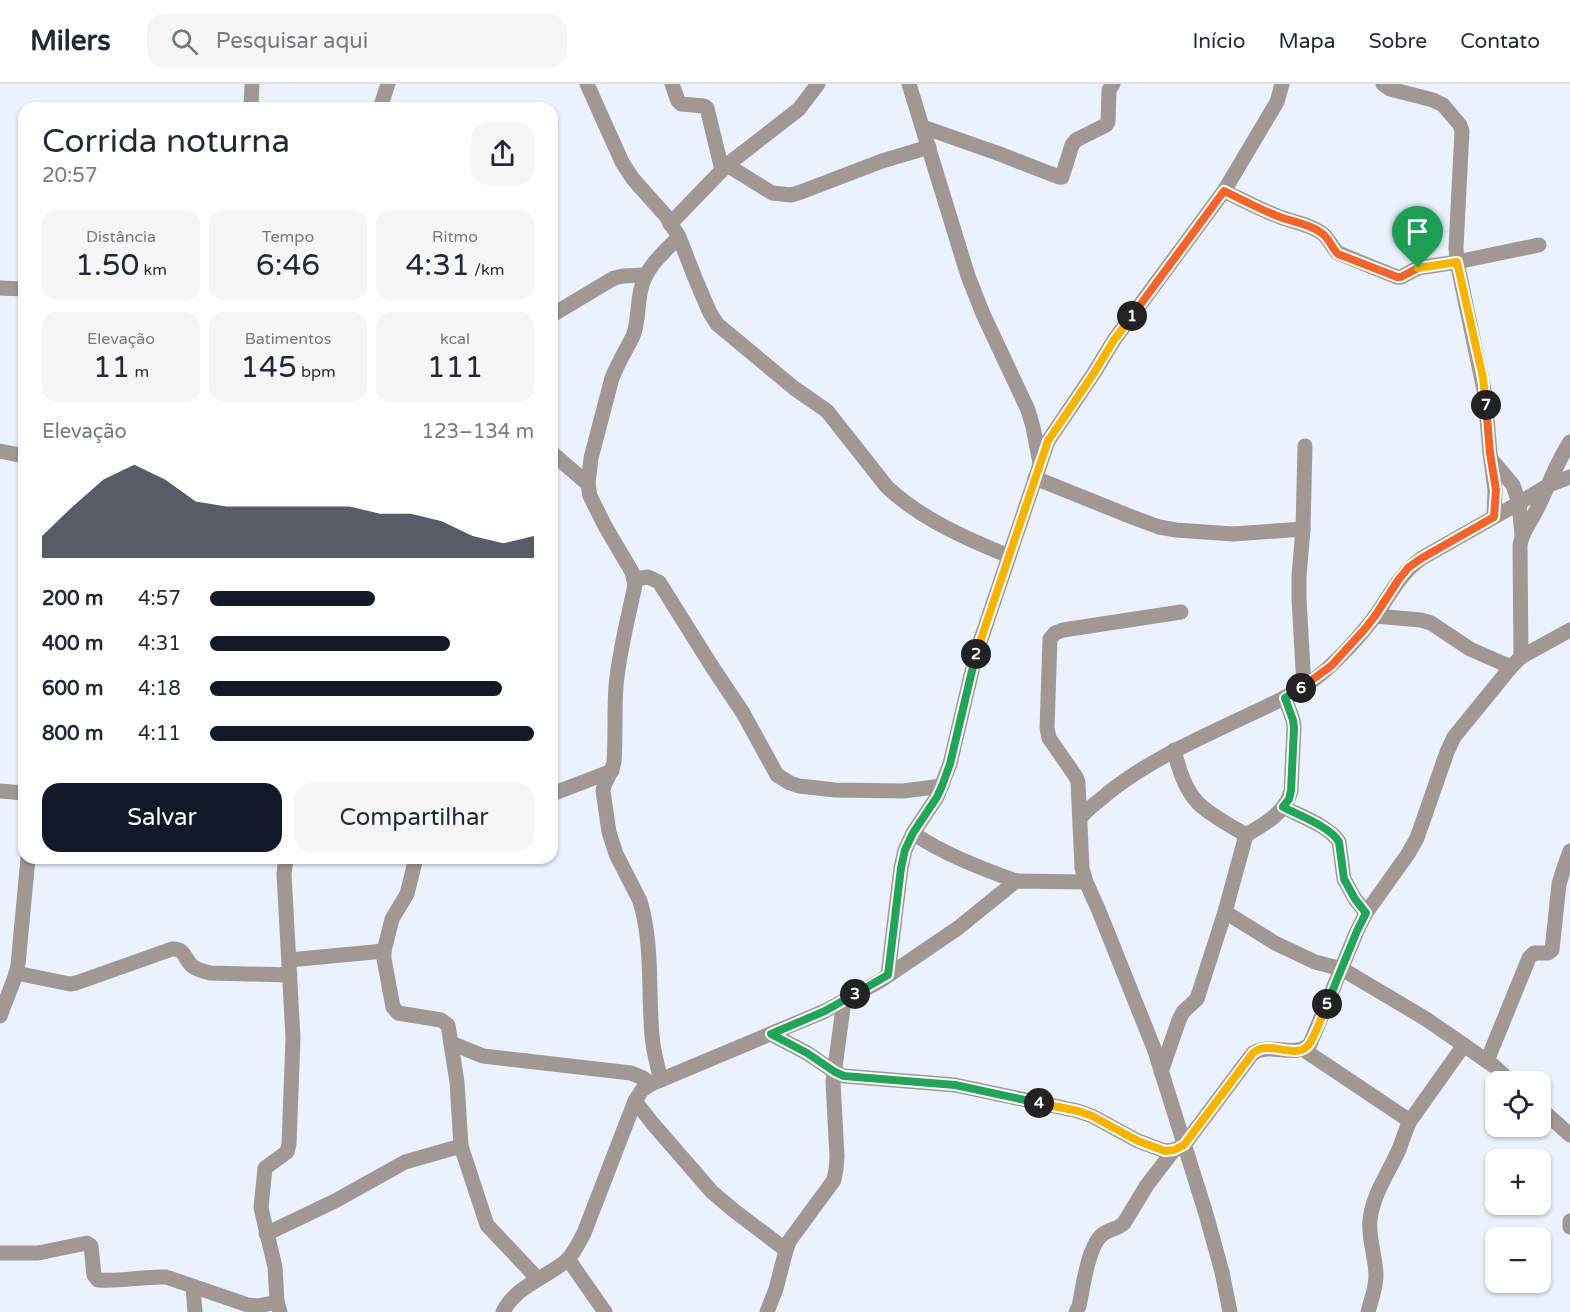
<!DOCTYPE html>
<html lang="pt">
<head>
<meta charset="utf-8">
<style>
	body { margin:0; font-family:"Varela Round",sans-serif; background:#f6f6f7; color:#1f2937; height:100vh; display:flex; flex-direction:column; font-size:22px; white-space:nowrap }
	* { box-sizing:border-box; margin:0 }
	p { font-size:20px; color:#747a83 }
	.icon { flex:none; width:33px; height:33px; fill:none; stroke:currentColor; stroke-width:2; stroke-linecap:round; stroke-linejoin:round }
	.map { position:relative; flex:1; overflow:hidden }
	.panel { position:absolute; left:18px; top:18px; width:540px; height:762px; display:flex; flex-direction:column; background:#fff; border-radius:18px; box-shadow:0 2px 4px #0004 }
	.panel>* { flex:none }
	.tools { position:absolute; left:1485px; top:987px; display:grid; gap:12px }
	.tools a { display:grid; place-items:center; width:66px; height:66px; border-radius:12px; background:#fff; box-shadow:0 2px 4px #0004; font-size:30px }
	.pin { position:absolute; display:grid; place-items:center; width:51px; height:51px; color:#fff; margin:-62px -26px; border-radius:50% 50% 50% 0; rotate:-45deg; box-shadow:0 0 6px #0007 }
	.pin .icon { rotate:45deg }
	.km { position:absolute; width:30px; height:30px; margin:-15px; border-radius:50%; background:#222; color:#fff; font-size:16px; line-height:30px; text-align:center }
	.round { display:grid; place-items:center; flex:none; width:63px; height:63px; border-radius:18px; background:#f6f6f7 }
	.overview { display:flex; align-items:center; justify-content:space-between; height:102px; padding:0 24px }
	h1 { font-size:33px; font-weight:600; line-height:45px }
	.stats { display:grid; grid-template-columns:repeat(3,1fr); gap:9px; height:102px; padding:6px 24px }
	.stats div { display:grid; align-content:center; border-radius:15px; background:#f6f6f7; text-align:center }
	.stats b { font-size:30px; font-weight:600 }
	.stats small { font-size:16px; font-weight:400 }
	.stats p { font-size:16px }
	.chart { height:168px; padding:12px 24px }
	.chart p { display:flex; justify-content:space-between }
	.chart svg { width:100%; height:108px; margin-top:6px; fill:#111827; opacity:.7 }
	.primary-button { display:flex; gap:12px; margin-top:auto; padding:12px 24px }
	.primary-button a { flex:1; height:69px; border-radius:18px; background:#111827; color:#fff; font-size:24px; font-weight:600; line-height:69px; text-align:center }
	.primary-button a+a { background:#f6f6f7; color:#1f2937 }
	ul { padding:0 24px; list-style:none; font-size:20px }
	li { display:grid; grid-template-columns:96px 72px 1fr; align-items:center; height:45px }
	li i { height:15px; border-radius:8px; background:#111827 }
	header { display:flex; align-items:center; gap:36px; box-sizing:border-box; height:84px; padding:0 30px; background:#fff; border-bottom:2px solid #e0e1e3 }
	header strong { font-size:28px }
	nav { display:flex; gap:33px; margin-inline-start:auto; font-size:21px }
	.search { width:420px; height:54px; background:#f6f6f7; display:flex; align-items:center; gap:15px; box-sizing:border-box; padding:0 21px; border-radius:18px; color:#747a83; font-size:22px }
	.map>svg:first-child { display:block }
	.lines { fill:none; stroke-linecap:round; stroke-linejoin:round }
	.minor { stroke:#a19893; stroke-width:15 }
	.split-1-casing { stroke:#fff; stroke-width:12 }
	.split-2-casing { stroke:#fff; stroke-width:12 }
	.split-3-casing { stroke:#fff; stroke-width:12 }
	.split-4-casing { stroke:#fff; stroke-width:12 }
	.split-5-casing { stroke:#fff; stroke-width:12 }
	.split-6-casing { stroke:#fff; stroke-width:12 }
	.split-7-casing { stroke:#fff; stroke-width:12 }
	.split-8-casing { stroke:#fff; stroke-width:12 }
	.split-1 { stroke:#f0652b; stroke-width:8 }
	.split-2 { stroke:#f5b400; stroke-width:8 }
	.split-3 { stroke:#22a559; stroke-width:8 }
	.split-4 { stroke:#22a559; stroke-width:8 }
	.split-5 { stroke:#f5b400; stroke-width:8 }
	.split-6 { stroke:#22a559; stroke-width:8 }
	.split-7 { stroke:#f0652b; stroke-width:8 }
	.split-8 { stroke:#f5b400; stroke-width:8 }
</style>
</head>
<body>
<header>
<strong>Milers</strong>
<div class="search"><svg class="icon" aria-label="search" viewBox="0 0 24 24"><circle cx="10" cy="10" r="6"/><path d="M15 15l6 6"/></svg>Pesquisar aqui</div>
<nav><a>Início</a><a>Mapa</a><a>Sobre</a><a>Contato</a></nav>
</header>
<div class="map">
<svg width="1570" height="1228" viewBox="0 0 1570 1228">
	<rect width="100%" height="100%" fill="#eaf3fd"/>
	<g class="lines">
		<g class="minor">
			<path d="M587 0 622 78 633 95 666 132 679 153 695 194 710 229 717 240 794 304 827 327 887 403C921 435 967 455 1009 472"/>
			<polyline points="672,0 678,17 681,20 704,22 707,24 722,86"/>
			<polyline points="909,0 968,192 983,230 1028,326 1033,343 1040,379"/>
			<polyline points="1383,0 1390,5 1433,16 1443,21 1460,41 1462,47 1456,163 1457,178 1485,311 1490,369 1495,406 1494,433"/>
			<polyline points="251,24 252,0"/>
			<polyline points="380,24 388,0"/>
			<polyline points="923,43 997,69 1059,93 1062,93 1072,61 1076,56 1106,41 1108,38 1109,6 1113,0"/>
			<polyline points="727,81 772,109 791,111 801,108 882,77 929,63"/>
			<path d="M1224 107C1243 116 1261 126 1280 133 1293 138 1309 140 1320 148 1329 153 1331 163 1338 169L1397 193H1401L1418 184 1457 178 1539 161"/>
			<polyline points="670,140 727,81 799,25 818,0"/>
			<polyline points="0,204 24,205"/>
			<polyline points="552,231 614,194 623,192 645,191"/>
			<polyline points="0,367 24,372"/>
			<polyline points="552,369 588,400"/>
			<polyline points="1491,375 1513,401 1519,419 1522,451"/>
			<polyline points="1035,394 1132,433 1159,443 1176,446 1233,450 1303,445"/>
			<polyline points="634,495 648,493 659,498 711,581 743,629 777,691 790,699 799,702 835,706 903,707 942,702"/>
			<polyline points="1181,528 1063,546 1055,549 1050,555 1047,644 1049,654 1076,693 1078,698 1082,784 1086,798 1099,827 1155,967 1206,1130 1222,1188 1230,1228"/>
			<polyline points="1375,532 1421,536 1431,539 1470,565 1511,583"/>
			<path d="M1521 573 1520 461C1522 448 1530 439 1536 427 1548 404 1556 379 1570 358"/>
			<polyline points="1304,603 1299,515 1299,492 1303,445 1305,362"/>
			<path d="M1174 666C1179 685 1184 704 1198 719 1210 731 1231 742 1246 751"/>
			<polyline points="0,707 24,709"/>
			<polyline points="552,710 612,687"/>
			<path d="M1283 723C1298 731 1331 743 1339 758L1344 795 1355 815 1366 829"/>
			<path d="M1081 733C1088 724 1099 717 1108 709 1148 677 1194 657 1240 635 1266 623 1293 611 1316 594 1336 579 1362 550 1376 531 1391 509 1400 490 1422 474L1519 419 1549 401 1570 393"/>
			<path d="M913 749C941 769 983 785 1016 797"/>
			<polyline points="416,774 407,810 392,835 384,867 384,875 393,923 398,929 441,936 448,941 457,998 461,1062 487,1141 538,1195"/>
			<polyline points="1225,828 1275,859 1315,878 1342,885 1426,935 1458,957 1494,982 1511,998"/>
			<polyline points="289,876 384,867"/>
			<path d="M16 889 70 900 76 899 172 865C184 864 184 873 191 881 196 886 203 887 210 889L290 891"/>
			<polyline points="888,891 901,784 905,766 913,749 937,713 950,680 976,570 1048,357 1094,289 1114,256 1224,107 1277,18 1282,0"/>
			<polyline points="0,932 15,893 18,881 28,774"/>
			<path d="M771 950 807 969 835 988 844 992 955 1001 1078 1027 1092 1032 1138 1057 1165 1067 1174 1066 1184 1061 1253 969C1272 958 1294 975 1310 960L1357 847 1366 829 1408 770 1417 754 1447 668 1454 653 1511 583 1521 573 1570 546"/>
			<polyline points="451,959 483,972 631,989 643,994 651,1000"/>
			<polyline points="1304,966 1410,1037"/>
			<polyline points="1487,977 1529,874 1534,869 1548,869 1552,866 1559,800 1563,787 1570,767"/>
			<path d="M1161 988 1179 936 1183 928 1197 915 1225 828 1246 751C1265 740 1285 729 1291 707L1294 643 1293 636 1285 614"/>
			<path d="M661 996C657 981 653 966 652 951 648 907 653 860 640 817L616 770 609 748 603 707C604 696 613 689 614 677 616 652 614 627 616 602 619 568 628 535 635 501L632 488 605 442 590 412 588 400 591 374 612 294C618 279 626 266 633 252 639 237 637 221 641 205 645 184 664 168 679 153"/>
			<polyline points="635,1017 653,1040 712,1108 732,1125 786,1166"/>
			<polyline points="1540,1024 1570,1051"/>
			<polyline points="1570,1137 1570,1143"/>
			<polyline points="266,1150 335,1117 405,1078 461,1062"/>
			<path d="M0 1169H38L87 1159 91 1162 94 1191 98 1196C121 1198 143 1192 166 1193L248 1221 258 1222 277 1218 280 1228"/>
			<polyline points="568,1175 605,1228"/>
			<polyline points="193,1203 195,1228"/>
			<polyline points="277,1218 275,1183 261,1124 265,1084 287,1068 289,1060 293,954 284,790 286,774"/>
			<path d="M503 1228C515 1203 545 1194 566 1177 574 1170 579 1158 584 1149L635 1017 642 1006 651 1000 825 927 880 897 958 844 1016 797 1086 798"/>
			<polyline points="767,1228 776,1205 786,1166 790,1156 834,1096 836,1085 837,1073 833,998 844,917"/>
			<path d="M1076 1228 1079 1222C1083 1204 1088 1161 1103 1150 1110 1145 1118 1145 1124 1139L1147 1101 1174 1066"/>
			<path d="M1368 1228C1371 1216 1376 1204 1376 1192 1376 1173 1368 1155 1370 1136 1373 1109 1390 1087 1400 1063 1403 1054 1406 1045 1410 1037L1464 961"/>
		</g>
	</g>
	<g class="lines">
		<defs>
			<path id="split-1" d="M1132 232 1224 107C1243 116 1261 126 1280 133 1293 138 1309 140 1320 148 1329 153 1331 163 1338 170L1397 193H1401L1418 184"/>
			<polyline id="split-2" points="976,570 1048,357 1094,289 1114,256 1132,232"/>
			<polyline id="split-3" points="855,910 888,891 901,784 905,766 913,749 937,713 942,702 950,680 976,570"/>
			<polyline id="split-4" points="855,910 825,927 771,950 807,969 835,988 844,992 955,1001 1039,1019"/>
			<path id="split-5" d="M1039 1019 1078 1027 1092 1032 1138 1057 1165 1067 1174 1066 1184 1061 1253 969C1257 966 1261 964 1266 964 1280 963 1301 974 1310 959 1317 947 1322 932 1327 920"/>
			<path id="split-6" d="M1301 604 1285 614 1293 636 1294 644 1291 707 1289 715 1283 723C1298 731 1331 743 1339 758L1344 795 1355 815 1366 829 1357 847 1327 920"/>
			<polyline id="split-7" points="1301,604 1331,582 1364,546 1375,532 1399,495 1409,483 1422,474 1494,433 1496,406 1490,369 1486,321"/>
			<polyline id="split-8" points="1418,184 1457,178 1483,294 1486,321"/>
		</defs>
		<use href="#split-1" class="split-1-casing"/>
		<use href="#split-2" class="split-2-casing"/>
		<use href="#split-3" class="split-3-casing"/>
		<use href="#split-4" class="split-4-casing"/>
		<use href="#split-5" class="split-5-casing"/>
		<use href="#split-6" class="split-6-casing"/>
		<use href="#split-7" class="split-7-casing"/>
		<use href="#split-8" class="split-8-casing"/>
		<use href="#split-1" class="split-1"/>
		<use href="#split-2" class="split-2"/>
		<use href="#split-3" class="split-3"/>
		<use href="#split-4" class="split-4"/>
		<use href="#split-5" class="split-5"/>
		<use href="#split-6" class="split-6"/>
		<use href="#split-7" class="split-7"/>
		<use href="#split-8" class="split-8"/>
	</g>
</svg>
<div class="tools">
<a><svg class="icon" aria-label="locate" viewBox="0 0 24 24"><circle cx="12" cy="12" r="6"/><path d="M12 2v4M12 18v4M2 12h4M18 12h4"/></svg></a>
<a>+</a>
<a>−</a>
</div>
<div class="pin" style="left:1418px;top:184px;background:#1e9e55"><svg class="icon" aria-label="arrive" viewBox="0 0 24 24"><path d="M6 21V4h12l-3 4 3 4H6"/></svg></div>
<b class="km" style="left:1132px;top:232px">1</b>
<b class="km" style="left:976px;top:570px">2</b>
<b class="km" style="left:855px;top:910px">3</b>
<b class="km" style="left:1039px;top:1019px">4</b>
<b class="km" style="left:1327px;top:920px">5</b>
<b class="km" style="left:1301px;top:604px">6</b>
<b class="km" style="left:1486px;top:321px">7</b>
<section class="panel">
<div class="overview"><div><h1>Corrida noturna</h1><p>20:57</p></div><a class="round"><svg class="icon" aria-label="share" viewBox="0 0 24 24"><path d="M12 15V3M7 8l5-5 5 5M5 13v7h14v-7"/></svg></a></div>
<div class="stats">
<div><p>Distância</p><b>1.50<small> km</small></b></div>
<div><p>Tempo</p><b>6:46</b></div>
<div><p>Ritmo</p><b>4:31<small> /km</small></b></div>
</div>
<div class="stats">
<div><p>Elevação</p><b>11<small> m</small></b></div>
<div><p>Batimentos</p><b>145<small> bpm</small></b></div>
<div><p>kcal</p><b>111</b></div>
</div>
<div class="chart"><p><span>Elevação</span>123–134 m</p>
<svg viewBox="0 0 160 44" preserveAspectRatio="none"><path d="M0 44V35L10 23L20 12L30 6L40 12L50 21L60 23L70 23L80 23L90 23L100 23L110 26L120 26L130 29L140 35L150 38L160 35V44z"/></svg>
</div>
<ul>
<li><b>200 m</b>4:57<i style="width:51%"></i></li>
<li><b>400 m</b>4:31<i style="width:74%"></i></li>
<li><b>600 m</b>4:18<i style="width:90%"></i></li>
<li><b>800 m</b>4:11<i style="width:100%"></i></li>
</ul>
<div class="primary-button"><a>Salvar</a><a>Compartilhar</a></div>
</section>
</div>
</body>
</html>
